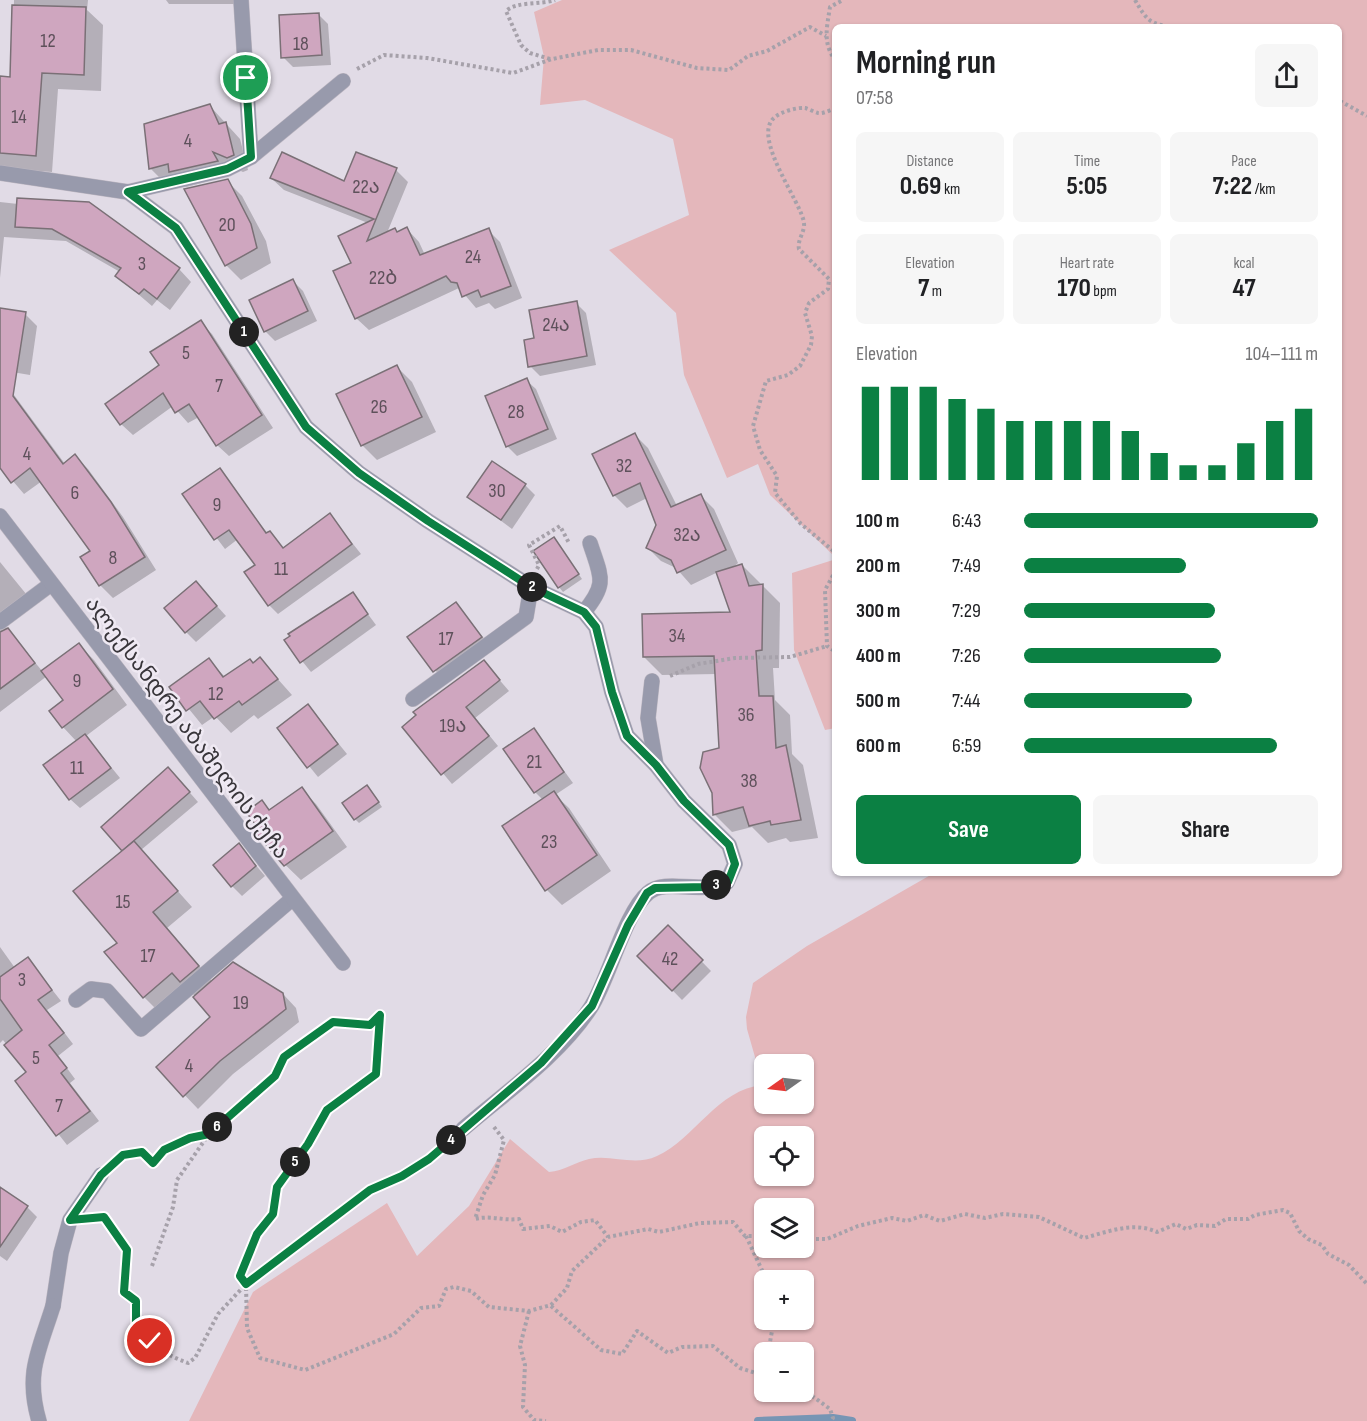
<!DOCTYPE html>
<html lang="en">
<head>
<meta charset="utf-8">
<style>
	body { margin:0; font-family:"Sofia Sans Condensed","Noto Sans Georgian",sans-serif; background:#f6f6f6; color:#202124; height:100vh; display:flex; flex-direction:column; font-size:22px; white-space:nowrap }
	* { box-sizing:border-box; margin:0 }
	p { font-size:20px; color:#757577 }
	.icon { flex:none; width:33px; height:33px; fill:none; stroke:currentColor; stroke-width:2; stroke-linecap:round; stroke-linejoin:round }
	.map { position:relative; flex:1; overflow:hidden }
	.side { position:absolute; left:832px; top:24px; width:510px; height:852px; display:flex; flex-direction:column; background:#fff; border-radius:9px; box-shadow:0 2px 4px #0004 }
	.side>* { flex:none }
	.needle { width:39px; rotate:256deg }
	.controls { position:absolute; left:754px; top:1054px; display:grid; gap:12px }
	.controls a { display:grid; place-items:center; width:60px; height:60px; border-radius:9px; background:#fff; box-shadow:0 2px 4px #0004; font-size:30px }
	.pin { position:absolute; display:grid; place-items:center; width:51px; height:51px; color:#fff; margin:-26px; border:3px solid #fff; border-radius:50%; box-shadow:0 2px 6px #0007 }
	.km { position:absolute; width:30px; height:30px; margin:-15px; border-radius:50%; background:#222; color:#fff; font-size:16px; line-height:30px; text-align:center }
	.round { display:grid; place-items:center; flex:none; width:63px; height:63px; border-radius:9px; background:#f6f6f6 }
	.overview { display:flex; align-items:center; justify-content:space-between; height:102px; padding:0 24px }
	h1 { font-size:33px; font-weight:700; line-height:45px }
	.metrics { display:grid; grid-template-columns:repeat(3,1fr); gap:9px; height:102px; padding:6px 24px }
	.metrics div { display:grid; align-content:center; border-radius:9px; background:#f6f6f6; text-align:center }
	.metrics b { font-size:26px; font-weight:700 }
	.metrics small { font-size:16px; font-weight:400 }
	.metrics p { font-size:16px }
	.chart { height:168px; padding:12px 24px }
	.chart p { display:flex; justify-content:space-between }
	.chart svg { width:100%; height:108px; margin-top:6px; stroke:#0b8043; stroke-width:6 }
	.action { display:flex; gap:12px; margin-top:auto; padding:12px 24px }
	.action a { flex:1; height:69px; border-radius:9px; background:#0b8043; color:#fff; font-size:24px; font-weight:700; line-height:69px; text-align:center }
	.action a+a { background:#f6f6f6; color:#202124 }
	ul { padding:0 24px; list-style:none; font-size:20px }
	li { display:grid; grid-template-columns:96px 72px 1fr; align-items:center; height:45px }
	li i { height:15px; border-radius:8px; background:#0b8043 }
	.map>svg:first-child { display:block }
	.green { fill:#e4b7bb; fill-rule:evenodd }
	.shadow { fill:#0003 }
	.lines { fill:none; stroke-linecap:round; stroke-linejoin:round }
	.stream { stroke:#7795b4; stroke-width:8 }
	.building { fill:#cfa6bf; stroke:#7a7076; stroke-width:1.5 }
	.service-casing { stroke:#bcb6c0; stroke-width:16 }
	.minor-casing { stroke:#bcb6c0; stroke-width:16 }
	.path { stroke:#a6a1aa; stroke-width:4; stroke-dasharray:3 3; stroke-linecap:butt }
	.service { stroke:#989aac; stroke-width:15 }
	.minor { stroke:#989aac; stroke-width:15 }
	.route-casing { stroke:#fff; stroke-width:12 }
	.route { stroke:#0b8043; stroke-width:8 }
	.labels { text-anchor:middle; stroke-width:5; stroke-linejoin:round; paint-order:stroke }
	.number-label { font-size:20px; fill:#5e515b }
	.street-label { font-size:22px; fill:#38353a; stroke:#efe9f3 }
</style>
</head>
<body>
<div class="map">
<svg width="1367" height="1421" viewBox="0 0 1367 1421">
	<rect width="100%" height="100%" fill="#e1dbe6"/>
	<path class="green" d="M562 0H1367V1421H189L253 1292 387 1203 417 1256 469 1206 510 1139 549 1172C564 1171 575 1162 589 1159 612 1154 634 1167 657 1156 695 1139 717 1089 763 1085L747 1029 746 1017 753 983 807 946 934 873H1340V27H836V728L825 730 794 650 792 573 833 560 832 554 770 495 758 464 727 478 684 375 676 313 609 250 689 215 673 139 585 100 540 105 544 57 534 12ZM765 1065H804V1104H765ZM765 1137H804V1176H765ZM765 1209H804V1248H765ZM765 1281H804V1320H765ZM765 1353H804V1392H765Z"/>
	<g class="shadow">
		<polygon points="14,0 88,0 87,10 103,25 101,91 58,89 52,172 0,168 0,77 12,78"/>
		<polygon points="166,0 238,0 238,4 169,4"/>
		<polygon points="318,14 328,24 331,65 293,67 283,57"/>
		<polygon points="210,106 240,139 248,170 243,172 226,164 232,175 186,187 179,180 165,183 150,168"/>
		<polygon points="396,170 408,182 387,233 395,230 399,233 407,229 419,242 425,255 488,230 500,242 522,298 495,309 489,303 476,308 459,288 369,330 356,318 353,264 368,223 284,190 271,178 345,183"/>
		<polygon points="227,181 242,196 266,241 271,263 241,280 226,265"/>
		<polygon points="0,202 18,204 179,269 191,282 170,310 157,300 152,306 117,276 120,272 66,241 4,237 0,278"/>
		<polygon points="293,281 303,291 317,321 275,341 265,331"/>
		<polygon points="576,303 586,313 596,365 540,376 530,366 536,340"/>
		<polygon points="0,310 25,314 37,326 30,375 0,370"/>
		<polygon points="200,322 212,334 273,428 229,456 217,445 199,417 188,423 173,406 133,435 121,424 161,365"/>
		<polygon points="397,367 412,382 436,432 377,460 362,445 338,395"/>
		<polygon points="0,376 65,464 75,456 88,469 123,517 156,570 113,598 100,585 82,558 93,551 42,481 24,494 0,466"/>
		<polygon points="526,380 536,389 557,439 517,456 508,447 487,397"/>
		<polygon points="635,435 648,448 677,506 701,496 714,509 738,563 732,568 742,565 780,603 779,668 773,668 775,700 790,715 792,754 803,765 818,838 790,842 786,838 768,843 752,827 732,832 715,815 713,792 721,750 716,674 662,675 644,657 732,614 718,572 691,585 676,568 661,561 648,548 658,525 647,498 627,508 614,495"/>
		<polygon points="219,470 268,534 270,533 284,549 330,515 361,554 278,614 269,605 257,565 238,539 225,549 184,495"/>
		<polygon points="525,485 535,495 512,529 469,497"/>
		<polygon points="554,539 582,579 563,592 559,587"/>
		<polygon points="0,562 31,600 5,622 7,629 43,672 79,645 94,660 127,705 86,736 120,778 80,808 70,799 77,742 63,727 65,700 47,676 0,712"/>
		<polygon points="196,583 226,616 196,642 186,632"/>
		<polygon points="353,594 376,625 311,672 286,641"/>
		<polygon points="456,604 491,647 444,681 409,637"/>
		<polygon points="260,659 292,695 258,719 254,715 231,733 215,716 202,725 171,687 209,660 225,677"/>
		<polygon points="484,662 509,691 475,718 498,746 452,784 404,727"/>
		<polygon points="308,706 347,754 318,777 279,729"/>
		<polygon points="534,730 573,783 555,795 569,808 611,871 562,905 547,890 543,800 535,792"/>
		<polygon points="177,778 198,802 141,850 192,907 167,928 213,982 283,994 296,1008 299,1022 233,1074 198,1109 158,1067 212,1017 188,988 159,1012 144,997 119,943 124,851 103,827"/>
		<polygon points="301,789 316,804 347,847 301,880 272,852 256,831 260,828 262,802 271,811"/>
		<polygon points="371,791 382,807 359,823 355,819"/>
		<polygon points="239,845 265,876 242,896 232,886"/>
		<polygon points="668,927 711,971 682,1000 639,956"/>
		<polygon points="0,947 15,968 28,959 61,1001 47,1010 73,1044 58,1056 75,1079 70,1083 99,1121 67,1145 17,1081 28,1072 3,1040 0,1043"/>
		<polygon points="0,1193 27,1207 37,1217 7,1261 0,1256"/>
	</g>
	<g class="lines">
		<polyline class="stream" points="758,1421 833,1418 852,1421"/>
	</g>
	<g class="building">
		<polygon points="12,5 86,7 84,75 42,73 36,156 0,153 0,76 10,77"/>
		<polygon points="319,13 322,55 281,58 279,15"/>
		<polygon points="210,104 219,124 226,122 234,155 227,158 213,152 218,161 169,172 168,164 149,169 144,124"/>
		<polygon points="282,152 344,181 356,152 397,168 367,241 395,228 397,232 407,227 420,255 489,228 511,286 481,297 478,290 462,297 457,283 451,282 446,276 355,319 333,271 351,263 338,236 374,219 270,178"/>
		<polygon points="228,179 251,224 257,248 225,266 184,189"/>
		<polygon points="17,198 89,202 180,268 157,299 144,289 139,294 115,276 121,268 52,229 15,227"/>
		<polygon points="293,279 308,311 264,332 249,300"/>
		<polygon points="577,301 587,356 528,367 524,340 534,338 529,310"/>
		<polygon points="0,308 26,312 13,396 63,464 75,454 111,502 145,557 99,586 80,557 90,551 30,468 11,483 0,468"/>
		<polygon points="201,320 262,415 216,446 189,404 175,413 163,393 120,425 105,404 159,365 150,352"/>
		<polygon points="397,365 422,417 361,446 336,394"/>
		<polygon points="527,378 548,429 506,447 485,396"/>
		<polygon points="635,433 671,507 701,494 726,550 677,573 671,560 646,548 656,525 640,483 613,496 592,454"/>
		<polygon points="492,461 526,484 501,520 467,497"/>
		<polygon points="220,468 266,533 270,531 283,548 330,513 352,544 268,606 244,572 255,565 229,530 214,540 182,494"/>
		<polygon points="554,537 579,574 558,588 533,551"/>
		<polygon points="742,564 749,586 763,584 762,650 756,651 759,696 773,696 776,748 786,745 801,820 771,825 770,821 749,826 743,807 713,815 712,793 700,768 703,752 719,748 714,656 643,657 642,614 730,612 716,572"/>
		<polygon points="196,581 217,606 185,633 164,608"/>
		<polygon points="353,592 368,614 300,663 284,640 290,636 288,634"/>
		<polygon points="456,602 482,637 433,672 407,637"/>
		<polygon points="8,628 35,663 0,689 0,632"/>
		<polygon points="79,643 113,689 62,728 49,711 63,700 41,671"/>
		<polygon points="260,657 278,679 242,705 239,701 214,719 200,701 186,711 169,687 209,658 223,677 250,659 253,663"/>
		<polygon points="484,660 500,680 466,707 489,736 441,775 402,727 416,715 413,712"/>
		<polygon points="308,704 338,744 307,768 277,728"/>
		<polygon points="534,728 564,772 534,793 503,749"/>
		<polygon points="85,734 111,768 69,800 43,765"/>
		<polygon points="168,767 190,792 122,851 101,827"/>
		<polygon points="367,785 379,802 354,820 342,803"/>
		<polygon points="302,787 333,831 284,866 254,831 258,828 246,812 262,800 269,810"/>
		<polygon points="554,791 597,855 545,891 502,826"/>
		<polygon points="134,841 178,891 153,912 199,966 180,982 172,973 143,998 104,952 117,943 73,891"/>
		<polygon points="239,843 256,866 231,887 213,865"/>
		<polygon points="668,925 703,960 672,991 637,956"/>
		<polygon points="28,957 52,990 38,1000 64,1033 49,1045 67,1068 61,1073 90,1111 56,1136 15,1081 26,1072 4,1045 22,1030 0,999 0,977"/>
		<polygon points="233,962 283,993 286,1009 220,1061 183,1097 156,1067 210,1017 193,997"/>
		<polygon points="0,1187 28,1206 0,1247"/>
	</g>
	<g class="lines">
		<defs>
			<g id="service">
				<polyline points="251,157 343,81"/>
				<path d="M584 612C608 583 601 577 590 543"/>
				<polyline points="0,622 51,584"/>
				<polyline points="652,681 648,718 656,765"/>
				<polyline points="413,699 526,617 531,587"/>
				<polyline points="76,1000 91,989 107,991 141,1029 292,899"/>
				<polyline points="53,1306 61,1253 70,1220 101,1175"/>
			</g>
			<g id="minor">
				<path d="M0 173 128 192 176 228 306 427 359 473 428 521 531 587 584 612 596 627 612 692 627 736 656 765 684 801 729 845 735 864 727 882C720 883 713 886 705 887 688 889 662 881 648 893 625 912 609 979 591 1007 559 1056 506 1092 463 1129"/>
				<polyline points="128,192 227,169 251,157 241,0"/>
				<polyline points="0,516 343,963"/>
				<path d="M39 1421C25 1373 39 1351 53 1306"/>
			</g>
		</defs>
		<use href="#service" class="service-casing"/>
		<use href="#minor" class="minor-casing"/>
		<g class="path">
			<path d="M1135 0C1147 21 1150 24 1173 27"/>
			<path d="M550 59 530 53 521 45 506 11C517 1 540 5 555 0"/>
			<path d="M836 61C822 44 827 27 830 7L843 0"/>
			<polyline points="357,69 384,55 427,58 513,73 552,59 598,50 631,50 697,68 729,70 748,56 767,51 810,27 826,36"/>
			<polyline points="1340,101 1367,116"/>
			<path d="M836 108C830 110 823 114 818 113 814 112 809 109 805 108 797 107 781 112 775 117 750 136 802 203 804 223 805 232 797 240 799 249L829 279 828 289 809 303 805 313 812 336 811 345 800 366 788 375 766 381 753 426 760 450 777 476 775 493 801 524 836 553"/>
			<polyline points="537,569 539,565 529,545 560,526 569,543"/>
			<polyline points="836,570 825,590 827,646 836,652"/>
			<polyline points="670,676 698,664 735,658 790,657 827,646"/>
			<polyline points="380,1015 376,1074 327,1110 308,1144 277,1187 273,1214 257,1234 240,1276 246,1284 247,1328 260,1358 305,1370 394,1334 421,1308 439,1306 446,1289 454,1287 471,1291 489,1307 529,1311 551,1305 567,1288 572,1271 608,1237 648,1229 659,1232 700,1223 733,1222 745,1236 765,1236"/>
			<path d="M494 1127 504 1140 495 1175 483 1195 475 1219C492 1215 502 1221 519 1219L523 1229 550 1226 562 1232 581 1222 595 1220 608 1237"/>
			<path d="M115 1163 123 1155 142 1152 154 1163C168 1145 186 1139 208 1135"/>
			<path d="M96 1218 103 1217 127 1250 124 1292 136 1301C136 1308 134 1319 138 1326 147 1345 169 1356 188 1363L195 1358 218 1314 246 1284 370 1190 402 1176 448 1142"/>
			<polyline points="746,1236 767,1281"/>
			<path d="M804 1239H827L858 1226 892 1218 907 1221 924 1215 940 1221 965 1214 985 1218 1003 1214 1039 1217 1084 1238C1107 1232 1134 1221 1157 1232L1176 1224 1186 1229 1197 1225 1215 1226 1226 1219H1248L1255 1215 1283 1210 1290 1213 1299 1231 1308 1239 1322 1245 1328 1254 1349 1265 1367 1284"/>
			<polyline points="152,1266 173,1207 177,1180 209,1134 275,1076 284,1057 333,1022 370,1025 379,1015"/>
			<polyline points="551,1306 601,1350 622,1354 637,1331 668,1353 682,1347 713,1346 740,1368 765,1376"/>
			<polyline points="529,1311 520,1346 525,1365 523,1407 534,1420 546,1421"/>
			<polyline points="768,1353 774,1320"/>
			<polyline points="779,1392 786,1399 812,1396 830,1409 833,1418 830,1421"/>
		</g>
		<use href="#service" class="service"/>
		<use href="#minor" class="minor"/>
	</g>
	<g class="lines">
		<defs>
			<polyline id="route" points="150,1341 136,1324 136,1301 124,1292 127,1250 104,1217 70,1220 101,1175 123,1155 142,1152 153,1163 164,1150 190,1138 209,1134 275,1076 284,1057 333,1022 370,1025 380,1015 376,1074 327,1110 308,1144 277,1187 273,1214 257,1234 240,1276 246,1284 370,1190 402,1176 429,1159 541,1063 592,1006 628,925 647,893 655,888 706,887 728,882 735,864 729,845 684,801 656,765 627,736 612,692 596,627 584,612 531,587 428,521 359,473 306,427 176,228 128,192 227,169 251,157 246,78"/>
		</defs>
		<use href="#route" class="route-casing"/>
		<use href="#route" class="route"/>
	</g>
	<g class="labels">
		<g class="number-label">
			<text x="48" y="47">12</text>
			<text x="301" y="50">18</text>
			<text x="19" y="123">14</text>
			<text x="188" y="147">4</text>
			<text x="366" y="193">22ა</text>
			<text x="227" y="231">20</text>
			<text x="473" y="263">24</text>
			<text x="142" y="270">3</text>
			<text x="383" y="284">22ბ</text>
			<text x="556" y="331">24ა</text>
			<text x="186" y="359">5</text>
			<text x="219" y="392">7</text>
			<text x="379" y="413">26</text>
			<text x="516" y="418">28</text>
			<text x="27" y="460">4</text>
			<text x="624" y="472">32</text>
			<text x="497" y="497">30</text>
			<text x="75" y="499">6</text>
			<text x="217" y="511">9</text>
			<text x="687" y="541">32ა</text>
			<text x="113" y="564">8</text>
			<text x="281" y="575">11</text>
			<text x="677" y="642">34</text>
			<text x="446" y="645">17</text>
			<text x="77" y="687">9</text>
			<text x="216" y="700">12</text>
			<text x="746" y="721">36</text>
			<text x="453" y="732">19ა</text>
			<text x="534" y="768">21</text>
			<text x="77" y="774">11</text>
			<text x="749" y="787">38</text>
			<text x="549" y="848">23</text>
			<text x="123" y="908">15</text>
			<text x="148" y="962">17</text>
			<text x="670" y="965">42</text>
			<text x="22" y="986">3</text>
			<text x="241" y="1009">19</text>
			<text x="36" y="1064">5</text>
			<text x="189" y="1072">4</text>
			<text x="59" y="1112">7</text>
		</g>
		<g class="street-label">
			<text transform="translate(188 727) rotate(53)" y="8">ალექსანდრე აბაშელის ქუჩა</text>
		</g>
	</g>
</svg>
<div class="controls">
<a><svg class="needle" viewBox="-14 -14 28 28"><path d="M0-13l5 13h-10z" fill="#e53935"/><path d="M0 13l5-13h-10z" fill="#757577"/></svg></a>
<a><svg class="icon" aria-label="locate" viewBox="0 0 24 24"><circle cx="12" cy="12" r="6"/><path d="M12 2v4M12 18v4M2 12h4M18 12h4"/></svg></a>
<a><svg class="icon" aria-label="layers" viewBox="0 0 24 24"><path d="M12 4l9 5-9 5-9-5zM3 14l9 5 9-5"/></svg></a>
<a>+</a>
<a>−</a>
</div>
<div class="pin" style="left:246px;top:78px;background:#1e9e55"><svg class="icon" aria-label="arrive" viewBox="0 0 24 24"><path d="M6 21V4h12l-3 4 3 4H6"/></svg></div>
<div class="pin" style="left:150px;top:1341px;background:#d93025"><svg class="icon" aria-label="check" viewBox="0 0 24 24"><path d="M5 12l5 5 9-10"/></svg></div>
<b class="km" style="left:244px;top:332px">1</b>
<b class="km" style="left:532px;top:587px">2</b>
<b class="km" style="left:716px;top:885px">3</b>
<b class="km" style="left:451px;top:1140px">4</b>
<b class="km" style="left:295px;top:1162px">5</b>
<b class="km" style="left:217px;top:1127px">6</b>
<section class="side">
<div class="overview"><div><h1>Morning run</h1><p>07:58</p></div><a class="round"><svg class="icon" aria-label="share" viewBox="0 0 24 24"><path d="M12 15V3M7 8l5-5 5 5M5 13v7h14v-7"/></svg></a></div>
<div class="metrics">
<div><p>Distance</p><b>0.69<small> km</small></b></div>
<div><p>Time</p><b>5:05</b></div>
<div><p>Pace</p><b>7:22<small> /km</small></b></div>
</div>
<div class="metrics">
<div><p>Elevation</p><b>7<small> m</small></b></div>
<div><p>Heart rate</p><b>170<small> bpm</small></b></div>
<div><p>kcal</p><b>47</b></div>
</div>
<div class="chart"><p><span>Elevation</span>104–111 m</p>
<svg viewBox="0 0 160 44" preserveAspectRatio="none"><path d="M5 44V6M15 44V6M25 44V6M35 44V11M45 44V15M55 44V20M65 44V20M75 44V20M85 44V20M95 44V24M105 44V33M115 44V38M125 44V38M135 44V29M145 44V20M155 44V15"/></svg>
</div>
<ul>
<li><b>100 m</b>6:43<i style="width:100%"></i></li>
<li><b>200 m</b>7:49<i style="width:55%"></i></li>
<li><b>300 m</b>7:29<i style="width:65%"></i></li>
<li><b>400 m</b>7:26<i style="width:67%"></i></li>
<li><b>500 m</b>7:44<i style="width:57%"></i></li>
<li><b>600 m</b>6:59<i style="width:86%"></i></li>
</ul>
<div class="action"><a>Save</a><a>Share</a></div>
</section>
</div>
</body>
</html>
